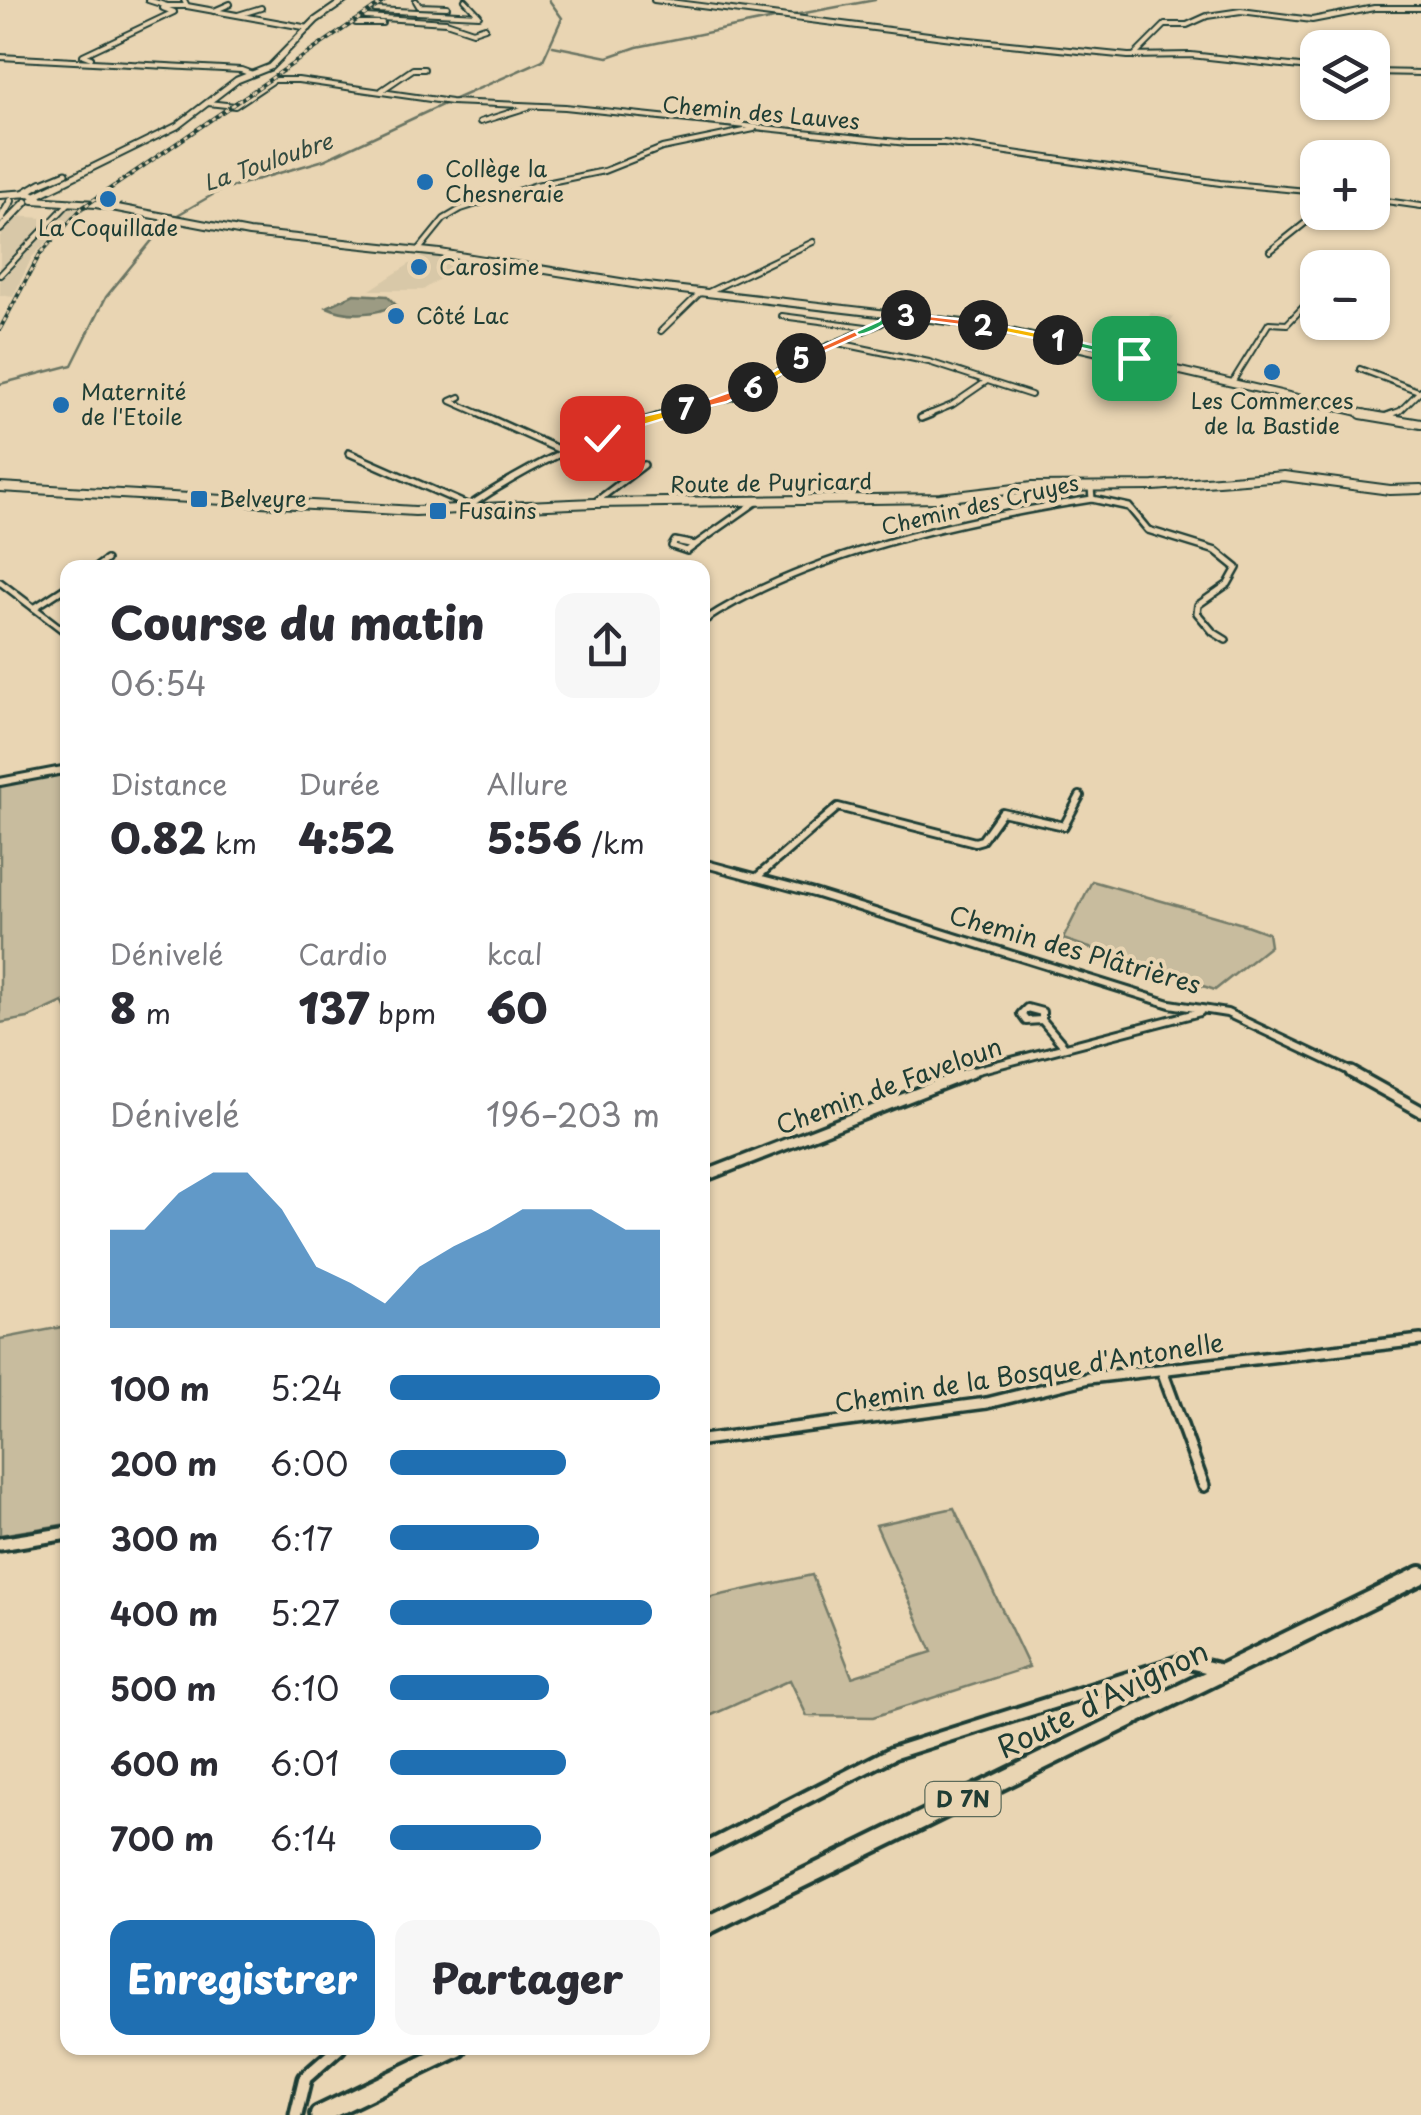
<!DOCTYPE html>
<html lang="fr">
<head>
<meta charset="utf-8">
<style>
	body { margin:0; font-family:"Playpen Sans",sans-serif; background:#f7f7f7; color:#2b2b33; height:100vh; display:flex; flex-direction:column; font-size:38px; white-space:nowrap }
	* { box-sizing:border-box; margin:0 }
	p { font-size:32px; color:#7c7c81 }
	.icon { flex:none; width:55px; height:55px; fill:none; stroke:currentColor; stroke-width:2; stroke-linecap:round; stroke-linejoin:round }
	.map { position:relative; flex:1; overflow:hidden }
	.details { position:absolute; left:60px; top:560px; width:650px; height:1495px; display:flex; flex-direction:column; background:#fff; border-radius:20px; box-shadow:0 2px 8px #0004 }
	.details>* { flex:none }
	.buttons { position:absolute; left:1300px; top:30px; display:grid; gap:20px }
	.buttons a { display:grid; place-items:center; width:90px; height:90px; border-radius:20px; background:#fff; box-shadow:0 2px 8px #0004; font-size:50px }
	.pin { position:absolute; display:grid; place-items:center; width:85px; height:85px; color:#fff; margin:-42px; border-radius:20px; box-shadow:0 5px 15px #0006 }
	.km { position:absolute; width:50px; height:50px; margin:-25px; border-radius:50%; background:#222; color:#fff; font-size:28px; line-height:50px; text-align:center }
	.round { display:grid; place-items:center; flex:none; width:105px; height:105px; border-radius:20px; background:#f7f7f7 }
	.summary { display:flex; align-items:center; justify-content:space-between; height:170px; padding:0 50px }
	h1 { font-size:45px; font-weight:800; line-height:75px }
	.metrics { display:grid; grid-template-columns:repeat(3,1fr); gap:15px; height:170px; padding:10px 50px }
	.metrics div { display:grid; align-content:center }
	.metrics b { font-size:42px; font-weight:800 }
	.metrics small { font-size:28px; font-weight:400 }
	.metrics p { font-size:28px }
	.chart { height:280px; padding:20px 50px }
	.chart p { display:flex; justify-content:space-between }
	.chart svg { width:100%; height:180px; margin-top:10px; fill:#1f6fb2; opacity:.7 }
	.action { display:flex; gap:20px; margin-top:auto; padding:20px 50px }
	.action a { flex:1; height:115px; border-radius:20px; background:#1f6fb2; color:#fff; font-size:40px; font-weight:800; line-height:115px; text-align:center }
	.action a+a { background:#f7f7f7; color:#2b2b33 }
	ul { padding:0 50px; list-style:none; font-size:32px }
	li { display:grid; grid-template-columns:160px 120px 1fr; align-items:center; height:75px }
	li i { height:25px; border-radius:12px; background:#1f6fb2 }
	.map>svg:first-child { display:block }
	.built { fill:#d8c8a8 }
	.green { fill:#c8bc9e; stroke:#747c69; stroke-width:2.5 }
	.water { fill:#9c9b83; stroke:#6a7563; stroke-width:2.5 }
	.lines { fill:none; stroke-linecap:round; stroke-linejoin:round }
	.stream { stroke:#6a7563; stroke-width:2.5 }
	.street-far4-casing { stroke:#1f3d34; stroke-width:8 }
	.street-far3-casing { stroke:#1f3d34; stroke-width:10 }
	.street-far2-casing { stroke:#1f3d34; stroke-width:12 }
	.street-far1-casing { stroke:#1f3d34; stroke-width:16 }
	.street-casing { stroke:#1f3d34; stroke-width:19 }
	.secondary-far2-casing { stroke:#1f3d34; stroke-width:9 }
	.secondary-far1-casing { stroke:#1f3d34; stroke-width:10 }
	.secondary-casing { stroke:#1f3d34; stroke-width:12 }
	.primary-casing { stroke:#1f3d34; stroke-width:24 }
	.street-far4 { stroke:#e9d5b3; stroke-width:4 }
	.street-far3 { stroke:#e9d5b3; stroke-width:5 }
	.street-far2 { stroke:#e9d5b3; stroke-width:6 }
	.street-far1 { stroke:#e9d5b3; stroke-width:9 }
	.street { stroke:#e9d5b3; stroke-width:11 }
	.secondary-far2 { stroke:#e9d5b3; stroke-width:5 }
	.secondary-far1 { stroke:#e9d5b3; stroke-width:6 }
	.secondary { stroke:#e9d5b3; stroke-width:8 }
	.primary { stroke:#e9d5b3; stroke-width:16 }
	.rail-casing { stroke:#1f3d34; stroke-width:4 }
	.rail { stroke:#e9d5b3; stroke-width:2.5; stroke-dasharray:4; stroke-linecap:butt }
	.split-1 { fill:#22a559; stroke:#fff; stroke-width:2.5 }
	.split-2 { fill:#f5b400; stroke:#fff; stroke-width:2.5 }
	.split-3 { fill:#f0652b; stroke:#fff; stroke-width:2.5 }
	.split-4 { fill:#22a559; stroke:#fff; stroke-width:2.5 }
	.split-5 { fill:#f0652b; stroke:#fff; stroke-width:2.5 }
	.split-6 { fill:#f5b400; stroke:#fff; stroke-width:2.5 }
	.split-7 { fill:#f0652b; stroke:#fff; stroke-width:2.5 }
	.split-8 { fill:#f5b400; stroke:#fff; stroke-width:2.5 }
	.split-9 { fill:#22a559; stroke:#fff; stroke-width:2.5 }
	.poi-dot { fill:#1f6fb2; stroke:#e9d5b3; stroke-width:4 }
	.labels { text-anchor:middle; stroke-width:8; stroke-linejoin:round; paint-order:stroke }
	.far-street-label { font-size:22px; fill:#1f3d34; stroke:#e9d5b3 }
	.far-water-label { font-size:22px; font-style:italic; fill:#324b40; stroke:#e9d5b3 }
	.far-poi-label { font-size:22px; fill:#1f3d34; stroke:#e9d5b3; text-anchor:start }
	.shield { fill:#e9d5b3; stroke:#5c6b5a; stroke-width:2.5 }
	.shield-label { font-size:22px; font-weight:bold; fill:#1f3d34 }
	.street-label { font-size:25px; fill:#1f3d34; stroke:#e9d5b3 }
	.near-street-label { font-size:30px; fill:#1f3d34; stroke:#e9d5b3 }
</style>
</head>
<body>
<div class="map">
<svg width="1421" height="2115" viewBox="0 0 1421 2115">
	<rect width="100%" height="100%" fill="#e9d5b3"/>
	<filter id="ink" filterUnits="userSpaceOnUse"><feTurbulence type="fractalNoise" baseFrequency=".01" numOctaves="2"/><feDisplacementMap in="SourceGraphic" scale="20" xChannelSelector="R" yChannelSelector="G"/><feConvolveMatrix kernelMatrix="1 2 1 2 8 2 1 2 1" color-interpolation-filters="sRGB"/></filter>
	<g filter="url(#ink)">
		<g class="built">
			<polygon points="72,204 82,205 32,257 13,297 0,295 0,238 13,216 58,219"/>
			<polygon points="425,254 468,260 423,290 370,290"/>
			<polygon points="1151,313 1174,317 1148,358 1123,353"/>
		</g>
		<g class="green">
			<polygon points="67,772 67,1010 63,1002 28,1018 0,1023 0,784"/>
			<polygon points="1092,881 1246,925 1268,933 1270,946 1215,990 1063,939"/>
			<polygon points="67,1326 67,1524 0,1535 0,1339"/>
			<polygon points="954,1508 1029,1667 873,1717 807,1716 790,1680 703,1719 703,1599 812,1575 852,1677 932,1652 876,1525"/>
		</g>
		<path class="water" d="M354 294 387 296 395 304C377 316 346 316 327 307Z"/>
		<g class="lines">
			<g class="stream">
				<polyline points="794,15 875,0"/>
				<polyline points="553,46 608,57 637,47 779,18"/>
				<polyline points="453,100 543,60 562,18 549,0"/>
				<polyline points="174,217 221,190 324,160 446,103"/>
				<polyline points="0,384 72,365 106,297 167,222"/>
			</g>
			<defs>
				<g id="street-far4">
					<polyline points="148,0 167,6 187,6"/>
					<polyline points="184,0 187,6 309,28"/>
					<polyline points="654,0 960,39 1128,56 1191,55 1318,69"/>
					<polyline points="416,1 419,6 447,7"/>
					<polyline points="375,10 479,15 465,0"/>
					<polyline points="214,11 230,4"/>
					<polyline points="238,15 261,8"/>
					<polyline points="366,17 446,22 473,31 485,27"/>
					<polyline points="356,23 382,23"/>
					<polyline points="1134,56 1165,25 1187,25 1207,16 1241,11 1312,20 1374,8 1421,8"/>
					<polyline points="0,57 241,70 252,74"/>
					<polyline points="91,58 83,55 174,12 163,8 167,6"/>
					<polyline points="1372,72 1421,73"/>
					<polyline points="382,90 413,69 424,69"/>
					<polyline points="208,103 235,106 274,80 298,80 451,102 565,107 907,143 944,143 1220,183 1318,192"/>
					<polyline points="480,122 528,107"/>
					<polyline points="1372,199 1421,206"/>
					<polyline points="418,251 444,219 461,209 536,185 604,171 662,148 754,129"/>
					<polyline points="1270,251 1319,212"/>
					<polyline points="0,275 70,202"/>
					<polyline points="708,292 813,242"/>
					<polyline points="782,316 866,327"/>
					<polyline points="661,331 701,292"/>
					<polyline points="838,343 929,362 1031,395"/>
					<polyline points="1360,369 1421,392"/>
					<polyline points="1233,381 1269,323 1287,324 1308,302"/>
					<polyline points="460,397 451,401 485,416"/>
					<polyline points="658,416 733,397 809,354 882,323 891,314"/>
					<polyline points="925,416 952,405 987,381"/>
					<polyline points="1386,416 1400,411 1421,390"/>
				</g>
				<g id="street-far3">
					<polyline points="480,414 569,454"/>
					<polyline points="1385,417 1393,414"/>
					<polyline points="921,418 931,414"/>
					<polyline points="349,453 467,505"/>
					<polyline points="1092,499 1129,507 1148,530 1216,551 1237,568 1228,584 1198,605 1197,613 1213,632 1226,640"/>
					<polyline points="594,503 644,465"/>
					<path d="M463 510C524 468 597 432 668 414"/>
					<polygon points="675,541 695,545 687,551 672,546"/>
					<polyline points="695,545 756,502"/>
					<polyline points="95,568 106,560"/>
					<polyline points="0,582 68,634"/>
					<polyline points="34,608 68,586"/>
					<path d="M702 622C804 554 970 518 1092 499L1091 487"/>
				</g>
				<g id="street-far2">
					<polyline points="0,782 68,769"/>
					<polyline points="702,863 814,893 1170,1004 1227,1013 1356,1074"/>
					<polyline points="757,877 838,807 975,842 982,840 1002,812 1064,826 1080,796"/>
					<polygon points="1027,1008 1042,1012 1042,1020 1026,1021 1021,1014"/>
					<polyline points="1042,1020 1064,1046"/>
					<polyline points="962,1074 1200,1012"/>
				</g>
				<g id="street-far1">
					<polyline points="1351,1072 1421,1111"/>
					<polyline points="702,1177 972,1072"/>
					<polyline points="1163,1373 1204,1486"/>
					<polyline points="702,1440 987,1403 1089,1378 1421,1340"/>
					<polyline points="52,1536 68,1533"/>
				</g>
				<g id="street">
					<polyline points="0,1544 68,1533"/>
					<polyline points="702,1851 893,1753 1183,1661 1224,1671"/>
					<polyline points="296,2115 305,2078 339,2048"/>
				</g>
				<g id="secondary-far2">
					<polyline points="37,185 66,173"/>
					<polyline points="57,185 177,126 237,80 270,67 316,20 345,0"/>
				</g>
				<g id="secondary-far1">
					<polyline points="24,193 41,183"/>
					<polyline points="0,195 30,193 39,198"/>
					<polyline points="37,195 62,183"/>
					<polyline points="33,200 96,204 249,233 440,253 639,285 981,325 1376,416"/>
					<polyline points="0,220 11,201"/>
					<polyline points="0,229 26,202"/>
				</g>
				<g id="secondary">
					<polyline points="1361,414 1421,424"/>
					<polyline points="0,487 415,511 594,503 940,498 1032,487 1154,486 1284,476 1390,490 1421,489"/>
				</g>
				<g id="primary">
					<polyline points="702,1928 1421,1575"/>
					<polyline points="319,2115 458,2048"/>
				</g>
			</defs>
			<use href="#street-far4" class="street-far4-casing"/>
			<use href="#street-far3" class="street-far3-casing"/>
			<use href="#street-far2" class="street-far2-casing"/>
			<use href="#street-far1" class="street-far1-casing"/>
			<use href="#street" class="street-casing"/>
			<use href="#secondary-far2" class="secondary-far2-casing"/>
			<use href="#secondary-far1" class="secondary-far1-casing"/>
			<use href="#secondary" class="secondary-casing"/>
			<use href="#primary" class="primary-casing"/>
			<use href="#street-far4" class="street-far4"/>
			<use href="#street-far3" class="street-far3"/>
			<use href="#street-far2" class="street-far2"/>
			<use href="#street-far1" class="street-far1"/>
			<use href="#street" class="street"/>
			<use href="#secondary-far2" class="secondary-far2"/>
			<use href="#secondary-far1" class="secondary-far1"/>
			<use href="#secondary" class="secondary"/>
			<use href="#primary" class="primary"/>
			<defs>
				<polyline id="rail" points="0,329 40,254 82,208 386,0"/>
			</defs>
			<use href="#rail" class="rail-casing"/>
			<use href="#rail" class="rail"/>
		</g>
	</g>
	<polygon class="split-1" points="1058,337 1137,355 1138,358 1134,360 1054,342"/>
	<polygon class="split-2" points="983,322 1058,337 1063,340 1058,343 980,327"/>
	<polygon class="split-3" points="903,313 983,322 988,325 983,328 906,318"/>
	<path class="split-4" d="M888 312 911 315 894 317C884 326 863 339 850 334L879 321Z"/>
	<polygon class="split-5" points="855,331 859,336 805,360 796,358"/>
	<polygon class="split-6" points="801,355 805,360 756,389 748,387"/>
	<polygon class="split-7" points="749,385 758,387 727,402 686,412 681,409"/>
	<path class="split-8" d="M686 406 689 411C673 415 620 435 610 431L639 417Z"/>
	<polygon class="split-9" points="615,428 619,433 602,441 597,438"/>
	<g class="poi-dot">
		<circle cx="425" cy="182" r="10"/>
		<circle cx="108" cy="199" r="10"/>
		<circle cx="419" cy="267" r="10"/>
		<circle cx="396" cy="316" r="10"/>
		<circle cx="1272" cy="372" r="10"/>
		<circle cx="61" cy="405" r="10"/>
		<rect x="189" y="489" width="20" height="20" rx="5"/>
		<rect x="428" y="501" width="20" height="20" rx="5"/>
	</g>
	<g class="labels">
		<g class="far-street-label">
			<text transform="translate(761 113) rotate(5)" y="8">Chemin des Lauves</text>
			<text transform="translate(771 483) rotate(-1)" y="8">Route de Puyricard</text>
			<text transform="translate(980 505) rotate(-13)" y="8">Chemin des Cruyes</text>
		</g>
		<g class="far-water-label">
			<text transform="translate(268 162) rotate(-19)" y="8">La Touloubre</text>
		</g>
		<g class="far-poi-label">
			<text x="445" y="177">Collège la<tspan x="445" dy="25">Chesneraie</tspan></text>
			<text x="108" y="236" text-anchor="middle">La Coquillade</text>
			<text x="439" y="275">Carosime</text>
			<text x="416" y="324">Côté Lac</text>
			<text x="81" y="400">Maternité<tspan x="81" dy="25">de l'Etoile</tspan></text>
			<text x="1272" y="409" text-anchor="middle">Les Commerces<tspan x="1272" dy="25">de la Bastide</tspan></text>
			<text x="219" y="507">Belveyre</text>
			<text x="458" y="519">Fusains</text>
		</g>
		<rect class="shield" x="925.5" y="1782" width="75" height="34" rx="8"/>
		<g class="shield-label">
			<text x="963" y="1807">D 7N</text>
		</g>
		<g class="street-label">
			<text transform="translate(1075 950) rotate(16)" y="9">Chemin des Plâtrières</text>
			<text transform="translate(889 1086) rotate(-20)" y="9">Chemin de Faveloun</text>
			<text transform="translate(1029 1373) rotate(-9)" y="9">Chemin de la Bosque d'Antonelle</text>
		</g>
		<g class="near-street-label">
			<text transform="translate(1103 1700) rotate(-26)" y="10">Route d'Avignon</text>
		</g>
	</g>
</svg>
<div class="buttons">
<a><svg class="icon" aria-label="layers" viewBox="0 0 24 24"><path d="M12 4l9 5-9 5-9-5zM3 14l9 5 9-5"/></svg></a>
<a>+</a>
<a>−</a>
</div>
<div class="pin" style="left:1134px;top:358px;background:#1e9e55"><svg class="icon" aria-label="arrive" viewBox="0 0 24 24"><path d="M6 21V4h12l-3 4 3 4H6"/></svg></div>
<div class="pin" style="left:602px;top:438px;background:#d93025"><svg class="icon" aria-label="check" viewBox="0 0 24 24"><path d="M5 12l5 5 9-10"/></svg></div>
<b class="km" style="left:1058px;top:340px">1</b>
<b class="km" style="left:983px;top:325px">2</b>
<b class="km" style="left:906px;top:315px">3</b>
<b class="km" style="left:801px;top:358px">5</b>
<b class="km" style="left:753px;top:387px">6</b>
<b class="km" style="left:686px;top:409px">7</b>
<section class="details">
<div class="summary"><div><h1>Course du matin</h1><p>06:54</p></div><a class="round"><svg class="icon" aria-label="share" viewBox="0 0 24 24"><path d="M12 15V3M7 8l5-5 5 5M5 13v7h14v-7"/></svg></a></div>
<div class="metrics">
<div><p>Distance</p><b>0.82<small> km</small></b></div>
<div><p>Durée</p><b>4:52</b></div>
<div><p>Allure</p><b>5:56<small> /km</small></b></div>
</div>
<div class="metrics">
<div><p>Dénivelé</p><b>8<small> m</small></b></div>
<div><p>Cardio</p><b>137<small> bpm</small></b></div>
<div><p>kcal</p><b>60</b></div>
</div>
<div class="chart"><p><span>Dénivelé</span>196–203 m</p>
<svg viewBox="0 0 160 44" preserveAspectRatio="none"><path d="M0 44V20L10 20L20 11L30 6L40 6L50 15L60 29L70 33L80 38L90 29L100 24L110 20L120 15L130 15L140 15L150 20L160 20V44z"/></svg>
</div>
<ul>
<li><b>100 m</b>5:24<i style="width:100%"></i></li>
<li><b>200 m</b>6:00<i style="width:65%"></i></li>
<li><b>300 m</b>6:17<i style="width:55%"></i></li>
<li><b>400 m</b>5:27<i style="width:97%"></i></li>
<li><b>500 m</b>6:10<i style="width:59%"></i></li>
<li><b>600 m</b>6:01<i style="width:65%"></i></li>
<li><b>700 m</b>6:14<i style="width:56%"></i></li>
</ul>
<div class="action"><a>Enregistrer</a><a>Partager</a></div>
</section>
</div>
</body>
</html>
